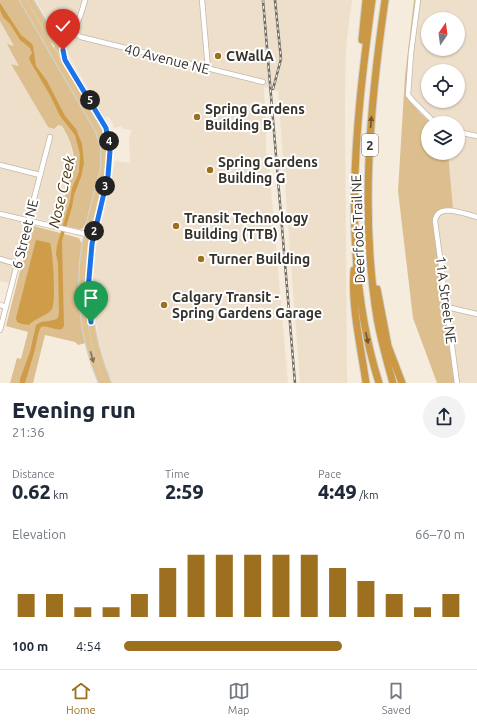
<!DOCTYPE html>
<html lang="en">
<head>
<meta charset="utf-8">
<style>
	body { margin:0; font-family:Ubuntu,sans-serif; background:#f2f2f3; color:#1f2937; height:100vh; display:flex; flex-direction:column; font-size:15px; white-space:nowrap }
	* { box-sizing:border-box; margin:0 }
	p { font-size:13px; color:#747a83 }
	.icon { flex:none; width:22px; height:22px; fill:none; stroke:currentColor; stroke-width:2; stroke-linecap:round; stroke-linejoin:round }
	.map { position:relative; height:383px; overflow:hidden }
	.sheet { display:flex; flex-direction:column; background:#fff; flex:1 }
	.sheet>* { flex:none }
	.needle { width:26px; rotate:14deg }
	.fabs { position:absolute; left:421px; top:12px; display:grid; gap:8px }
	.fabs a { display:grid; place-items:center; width:44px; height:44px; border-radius:50%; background:#fff; box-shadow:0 1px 3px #0004; font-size:20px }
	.pin { position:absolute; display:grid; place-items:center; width:34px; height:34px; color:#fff; margin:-41px -17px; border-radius:50% 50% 50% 0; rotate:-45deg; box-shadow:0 0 4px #0007 }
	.pin .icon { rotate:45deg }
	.km { position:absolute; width:20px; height:20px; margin:-10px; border-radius:50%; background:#222; color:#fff; font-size:11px; line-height:20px; text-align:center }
	.round { display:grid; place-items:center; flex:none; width:42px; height:42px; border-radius:21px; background:#f2f2f3 }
	.head { display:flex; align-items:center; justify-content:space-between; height:68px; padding:0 12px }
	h1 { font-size:22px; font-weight:800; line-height:30px }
	.stats { display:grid; grid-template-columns:repeat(3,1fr); gap:6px; height:68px; padding:4px 12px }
	.stats div { display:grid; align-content:center }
	.stats b { font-size:20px; font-weight:800 }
	.stats small { font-size:11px; font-weight:400 }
	.stats p { font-size:11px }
	.chart { height:112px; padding:8px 12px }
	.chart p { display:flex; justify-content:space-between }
	.chart svg { width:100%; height:72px; margin-top:4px; stroke:#9c701f; stroke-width:6 }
	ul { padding:0 12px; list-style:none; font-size:13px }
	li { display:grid; grid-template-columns:64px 48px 1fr; align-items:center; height:30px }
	li i { height:10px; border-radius:5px; background:#9c701f }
	.menu { display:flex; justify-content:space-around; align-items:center; height:56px; border-top:1px solid #e0e1e3; background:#fff; font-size:11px; color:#747a83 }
	.menu a { display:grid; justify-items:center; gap:2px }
	.menu .current { color:#9c701f }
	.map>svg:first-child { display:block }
	.built { fill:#eedfca; fill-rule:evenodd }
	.green { fill:#ddbe8e }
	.water { fill:#cf9c49 }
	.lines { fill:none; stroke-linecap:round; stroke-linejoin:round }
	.minor-casing { stroke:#c2b8aa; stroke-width:6 }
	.major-casing { stroke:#d3d2d0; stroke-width:8 }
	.highway-casing { stroke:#d3d2d0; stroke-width:9 }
	.minor { stroke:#fff; stroke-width:4.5 }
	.major { stroke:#e0c290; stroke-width:5.5 }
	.highway { stroke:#cb9946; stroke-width:7 }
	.rail-casing { stroke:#726c63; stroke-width:2.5 }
	.rail { stroke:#fff; stroke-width:1; stroke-dasharray:3; stroke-linecap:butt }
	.oneway { fill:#6a5534 }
	.oneway2 { fill:#827258 }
	.route-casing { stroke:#fff; stroke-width:8 }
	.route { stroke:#1a73e8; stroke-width:5 }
	.poi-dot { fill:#9c701f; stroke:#fff; stroke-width:1.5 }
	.labels { text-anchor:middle; stroke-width:4; stroke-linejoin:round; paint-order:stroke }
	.shield { fill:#fff; stroke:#726f6b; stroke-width:1 }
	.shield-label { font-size:13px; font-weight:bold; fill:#35312b }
	.poi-label { font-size:14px; font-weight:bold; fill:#35312b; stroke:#fff; text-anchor:start }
	.street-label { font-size:14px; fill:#35312b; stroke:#fff }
	.water-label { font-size:15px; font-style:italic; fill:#4a3511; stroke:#fff }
</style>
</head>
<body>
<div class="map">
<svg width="477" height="383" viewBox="0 0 477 383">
	<rect width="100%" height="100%" fill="#f6ecdd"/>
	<g class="built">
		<polygon points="36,0 352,0 346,47 345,103 347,383 300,383 278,91 264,87 266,132 266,154 268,155 288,383 113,383 108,373 98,337 92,291 94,256 115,161 130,163 129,138 132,130 123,129 122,126 114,128 110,118 105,116 102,112 67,52 67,46 70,41 53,30"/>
		<path d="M416 0H477V383H455L434 221 439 210 446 208H453L448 153H458V123H431L420 113 406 96ZM428 19H458V49H428ZM428 71H458V101H428Z"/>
		<polygon points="0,21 14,46 8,46 20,66 11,64 58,125 62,126 71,145 73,163 57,224 26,216 10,283 0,281"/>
	</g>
	<g class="green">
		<path d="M0 0H20L97 132C99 139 102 146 102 153 102 169 92 218 82 229H79L57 224 74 163C74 148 69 138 62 126L58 125 54 129 48 127 11 64 19 66 7 44 14 46 0 21Z"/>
		<path d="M414 0H416L406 96 420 113 431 123H428V153H448L453 208C441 207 439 211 434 221L455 383H437L413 318 398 191 405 76Z"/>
		<polygon points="34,226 79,238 83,246 82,252 80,256 79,271 86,343 78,345 75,342 45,335 33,383 10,383 17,358 21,359 28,332 6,326 31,228"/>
	</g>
	<g class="water">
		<path d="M0 3 21 35 31 43 33 46 36 66 47 81 65 116 76 129 82 144 84 163 81 177 74 195 72 207 62 241 64 326 62 329C55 331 48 325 41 327L39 331 34 353 25 383H20V379L30 352 36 325C43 319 51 323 58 318L59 313 58 263 56 254 57 245 70 201 72 188 79 172 80 154 75 135 60 116 50 95 31 63 29 58 32 53 30 48 20 40 10 24 3 17 0 10Z"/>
		<path d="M36 240 50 243C53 251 56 302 52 309 47 316 35 318 29 325L22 324 17 322 16 318Z"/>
	</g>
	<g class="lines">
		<defs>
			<g id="minor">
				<polyline points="202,0 208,69"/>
				<polyline points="418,0 411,53 408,95 413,101 435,123"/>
				<polyline points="72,32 81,37 263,82"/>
				<path d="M50 47C75 33 78 27 85 0"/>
				<polyline points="458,132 477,136"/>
				<polyline points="0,165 40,175"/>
				<polyline points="0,214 90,235"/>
				<polyline points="0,259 17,264"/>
				<polyline points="0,305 6,307"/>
				<polyline points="447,307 477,314"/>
				<polyline points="0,330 50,137"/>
				<path d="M457 383 435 221C437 202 465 214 477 217"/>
			</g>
			<g id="major">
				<path d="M23 0 99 131 104 148V167C99 190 91 213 87 236 77 284 82 338 102 383"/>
				<path d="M30 0C48 30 66 61 84 91 93 106 106 122 108 139 113 172 101 203 94 234 82 283 89 338 108 383"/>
				<polyline points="50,34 58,37 66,37 63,46 64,56"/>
			</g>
			<g id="highway">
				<path d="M372 0C355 126 340 260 379 383"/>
				<path d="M385 0C370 105 360 213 377 318 381 340 387 362 393 383"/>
				<polyline points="362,40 366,0"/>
				<path d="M354 270C351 305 361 348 366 383"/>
				<polyline points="377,289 388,346 402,383"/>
			</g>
		</defs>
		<use href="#minor" class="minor-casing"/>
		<use href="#major" class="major-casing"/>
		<use href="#highway" class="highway-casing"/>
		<use href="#minor" class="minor"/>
		<use href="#major" class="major"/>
		<use href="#highway" class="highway"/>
		<defs>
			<g id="rail">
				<polyline points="263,0 295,383"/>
				<polyline points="273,89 281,59 275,0"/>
			</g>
		</defs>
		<use href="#rail" class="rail-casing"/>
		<use href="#rail" class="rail"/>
	</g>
	<defs><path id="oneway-solid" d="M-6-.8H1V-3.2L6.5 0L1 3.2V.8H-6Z"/></defs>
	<g class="oneway">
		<use href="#oneway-solid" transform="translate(371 122) rotate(-85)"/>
		<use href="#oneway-solid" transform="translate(367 338) rotate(78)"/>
	</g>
	<use class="oneway2" href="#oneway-solid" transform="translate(92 357) rotate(75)"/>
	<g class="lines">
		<defs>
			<polyline id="route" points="63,50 65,60 106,128 110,151 108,176 92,244 88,290 91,322"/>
		</defs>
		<use href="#route" class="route-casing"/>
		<use href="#route" class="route"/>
	</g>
	<g class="poi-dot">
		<circle cx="218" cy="56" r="4"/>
		<circle cx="197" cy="117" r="4"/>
		<circle cx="210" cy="170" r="4"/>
		<circle cx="176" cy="226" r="4"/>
		<circle cx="201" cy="259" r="4"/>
		<circle cx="164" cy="305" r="4"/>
	</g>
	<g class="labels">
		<rect class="shield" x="362" y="134" width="16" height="22" rx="3"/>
		<g class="shield-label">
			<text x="370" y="150">2</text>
		</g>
		<g class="poi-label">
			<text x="226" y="61">CWallA</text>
			<text x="205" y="114">Spring Gardens<tspan x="205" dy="16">Building B</tspan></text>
			<text x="218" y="167">Spring Gardens<tspan x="218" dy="16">Building G</tspan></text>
			<text x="184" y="223">Transit Technology<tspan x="184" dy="16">Building (TTB)</tspan></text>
			<text x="209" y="264">Turner Building</text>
			<text x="172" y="302">Calgary Transit -<tspan x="172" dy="16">Spring Gardens Garage</tspan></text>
		</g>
		<g class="street-label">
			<text transform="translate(167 59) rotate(14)" y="5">40 Avenue NE</text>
			<text transform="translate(358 229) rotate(-92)" y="5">Deerfoot Trail NE</text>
			<text transform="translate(25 234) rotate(-76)" y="5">6 Street NE</text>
			<text transform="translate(446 300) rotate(83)" y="5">11A Street NE</text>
		</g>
		<g class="water-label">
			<text transform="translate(62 192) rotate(-77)" y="5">Nose Creek</text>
		</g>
	</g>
</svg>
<div class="fabs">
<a><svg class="needle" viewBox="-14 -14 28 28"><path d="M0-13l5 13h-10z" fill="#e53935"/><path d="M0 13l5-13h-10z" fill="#747a83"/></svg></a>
<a><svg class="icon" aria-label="locate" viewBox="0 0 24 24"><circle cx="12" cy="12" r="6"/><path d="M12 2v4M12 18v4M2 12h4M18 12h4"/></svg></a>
<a><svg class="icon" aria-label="layers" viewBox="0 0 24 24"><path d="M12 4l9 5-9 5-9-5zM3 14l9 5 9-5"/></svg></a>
</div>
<div class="pin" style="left:91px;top:322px;background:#1e9e55"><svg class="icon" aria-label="arrive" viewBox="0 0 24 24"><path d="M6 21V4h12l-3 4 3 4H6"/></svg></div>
<div class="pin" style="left:63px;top:50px;background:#d93025"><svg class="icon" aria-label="check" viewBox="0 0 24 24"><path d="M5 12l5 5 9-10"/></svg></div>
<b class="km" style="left:94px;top:231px">2</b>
<b class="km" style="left:105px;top:186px">3</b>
<b class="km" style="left:109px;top:141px">4</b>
<b class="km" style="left:90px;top:100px">5</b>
</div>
<section class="sheet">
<div class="head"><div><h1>Evening run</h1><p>21:36</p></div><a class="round"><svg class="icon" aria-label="share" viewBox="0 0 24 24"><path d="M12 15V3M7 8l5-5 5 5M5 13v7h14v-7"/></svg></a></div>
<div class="stats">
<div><p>Distance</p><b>0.62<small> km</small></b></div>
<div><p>Time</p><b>2:59</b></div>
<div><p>Pace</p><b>4:49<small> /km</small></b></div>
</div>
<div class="chart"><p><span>Elevation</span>66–70 m</p>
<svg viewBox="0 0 160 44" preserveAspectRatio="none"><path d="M5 44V30M15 44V30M25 44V38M35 44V38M45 44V30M55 44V14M65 44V6M75 44V6M85 44V6M95 44V6M105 44V6M115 44V14M125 44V22M135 44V30M145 44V38M155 44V30"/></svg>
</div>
<ul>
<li><b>100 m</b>4:54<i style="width:64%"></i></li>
</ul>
</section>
<nav class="menu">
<a class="current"><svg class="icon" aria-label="home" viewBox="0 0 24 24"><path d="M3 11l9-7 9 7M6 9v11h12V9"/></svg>Home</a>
<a><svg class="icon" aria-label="map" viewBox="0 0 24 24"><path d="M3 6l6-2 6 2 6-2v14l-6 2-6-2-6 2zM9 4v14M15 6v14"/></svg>Map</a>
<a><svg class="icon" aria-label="saved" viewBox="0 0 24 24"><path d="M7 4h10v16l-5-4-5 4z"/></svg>Saved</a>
</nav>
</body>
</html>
